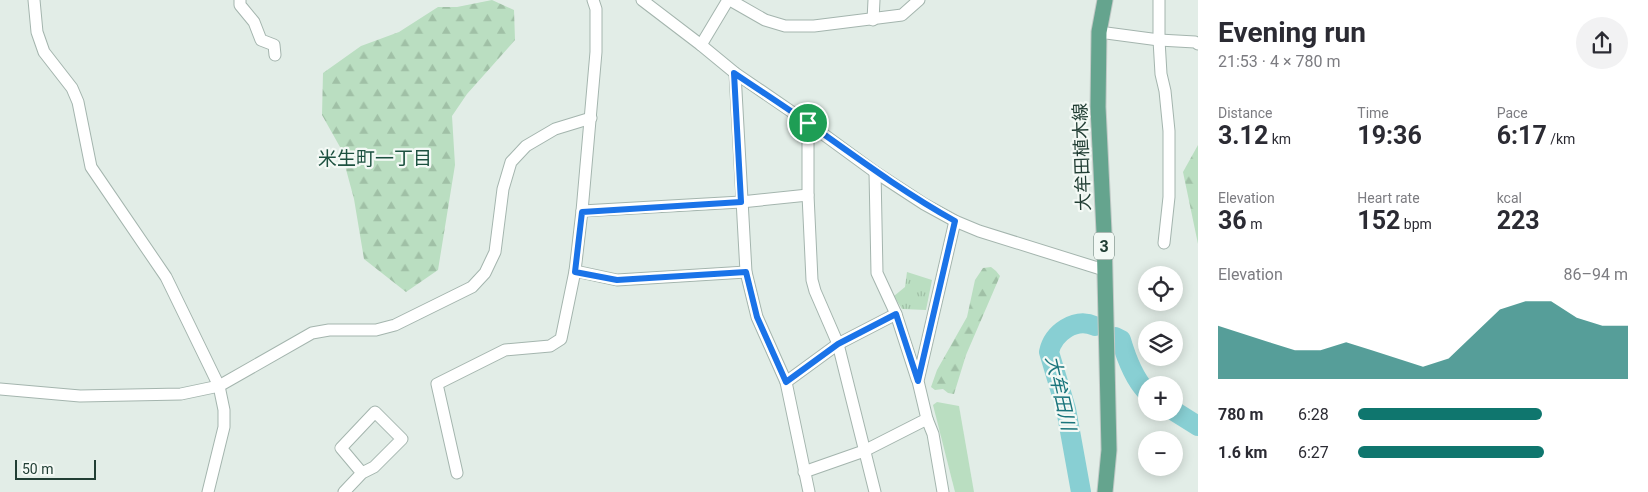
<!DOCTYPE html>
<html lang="en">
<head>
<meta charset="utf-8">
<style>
	body { margin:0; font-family:Roboto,"Noto Sans JP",sans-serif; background:#f2f2f3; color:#2b2b33; height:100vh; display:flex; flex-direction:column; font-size:19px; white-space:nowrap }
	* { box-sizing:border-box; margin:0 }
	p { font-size:16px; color:#7c7c81 }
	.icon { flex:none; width:28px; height:28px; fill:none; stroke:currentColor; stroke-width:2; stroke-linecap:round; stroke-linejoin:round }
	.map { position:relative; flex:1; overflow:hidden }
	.details { display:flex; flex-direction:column; background:#fff; width:450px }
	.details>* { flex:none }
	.controls { position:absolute; left:1138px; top:266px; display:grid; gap:10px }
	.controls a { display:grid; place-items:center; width:45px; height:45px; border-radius:50%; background:#fff; box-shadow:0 2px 12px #0003; font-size:25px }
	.scale { position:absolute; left:15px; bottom:12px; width:81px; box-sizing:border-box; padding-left:5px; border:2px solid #213e34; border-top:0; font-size:14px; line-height:18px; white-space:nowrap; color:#213e34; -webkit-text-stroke:4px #f3f9f5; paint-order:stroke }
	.pin { position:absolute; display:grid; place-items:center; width:42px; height:42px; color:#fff; margin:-21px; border:2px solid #fff; border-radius:50%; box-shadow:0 1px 5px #0007 }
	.round { display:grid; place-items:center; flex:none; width:52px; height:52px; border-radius:26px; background:#f2f2f3 }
	.summary { display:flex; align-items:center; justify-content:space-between; height:85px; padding:0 20px }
	h1 { font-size:28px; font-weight:700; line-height:38px }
	.figures { display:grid; grid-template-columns:repeat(3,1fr); gap:8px; height:85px; padding:5px 20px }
	.figures div { display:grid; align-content:center }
	.figures b { font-size:25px; font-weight:700 }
	.figures small { font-size:14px; font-weight:400 }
	.figures p { font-size:14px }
	.chart { height:140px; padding:10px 20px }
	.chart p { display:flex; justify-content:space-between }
	.chart svg { width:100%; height:90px; margin-top:5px; fill:#0f766e; opacity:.7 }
	ul { padding:0 20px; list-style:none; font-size:16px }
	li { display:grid; grid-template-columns:80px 60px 1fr; align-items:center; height:38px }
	li i { height:12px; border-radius:6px; background:#0f766e }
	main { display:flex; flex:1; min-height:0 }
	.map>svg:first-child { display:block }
	.grass { fill:#badec1 }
	.forest { fill:url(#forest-firs) }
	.park { fill:url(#park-tufts) }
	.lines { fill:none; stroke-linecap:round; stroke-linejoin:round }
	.river { stroke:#88cfd3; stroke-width:20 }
	.minor-casing { stroke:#a4b5ae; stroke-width:13 }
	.primary-casing { stroke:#c1c9c6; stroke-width:17 }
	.minor { stroke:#fff; stroke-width:11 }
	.primary { stroke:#65a48e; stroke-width:15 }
	.route-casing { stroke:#fff; stroke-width:10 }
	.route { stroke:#1a73e8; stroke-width:6 }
	.labels { text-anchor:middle; stroke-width:4.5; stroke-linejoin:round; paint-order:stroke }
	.shield { fill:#f3f9f5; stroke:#60766e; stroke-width:1 }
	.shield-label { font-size:16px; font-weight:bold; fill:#213e34 }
	.street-label { font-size:18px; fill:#213e34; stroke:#f3f9f5 }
	.neighbourhood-label { font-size:19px; fill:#1d5140; stroke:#f3f9f5 }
	.water-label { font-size:19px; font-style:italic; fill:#1a757c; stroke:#f3f9f5 }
</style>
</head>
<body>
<main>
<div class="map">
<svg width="1198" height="492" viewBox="0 0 1198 492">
	<defs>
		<pattern id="forest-firs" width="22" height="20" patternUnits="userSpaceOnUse" patternTransform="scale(1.25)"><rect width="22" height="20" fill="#badec1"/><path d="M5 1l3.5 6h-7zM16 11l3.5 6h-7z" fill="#a0c0a6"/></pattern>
		<pattern id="park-tufts" width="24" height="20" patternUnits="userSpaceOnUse" patternTransform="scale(1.25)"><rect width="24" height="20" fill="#badec1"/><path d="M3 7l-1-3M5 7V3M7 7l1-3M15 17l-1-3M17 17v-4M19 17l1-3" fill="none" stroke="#a0c0a6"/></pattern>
	</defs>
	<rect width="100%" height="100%" fill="#e2ede7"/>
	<polygon class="grass" points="937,402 959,406 974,492 955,492 933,405"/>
	<g class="forest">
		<polygon points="492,0 514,10 515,40 467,94 452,116 455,165 438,270 406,292 364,259 354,199 340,147 322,115 323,73 361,46 399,32 438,7 457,7"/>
		<polygon points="1198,145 1198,244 1183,172"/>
		<polygon points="991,267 996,271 1000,276 966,355 954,394 948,393 943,389 935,390 931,387 937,370 967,317 975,280 983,268"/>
	</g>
	<polygon class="park" points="907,272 932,280 926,310 902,309 894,296 905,287"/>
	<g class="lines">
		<g class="river">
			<path d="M1115 337 1121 340C1126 357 1134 378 1146 391"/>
			<polyline points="1174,411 1198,426"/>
			<path d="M1081 492 1066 409 1049 352C1053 333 1075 317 1095 326"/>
		</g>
		<defs>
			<g id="minor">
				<polyline points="34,0 37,32 44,52 72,88 78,102 91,167 166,277 219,386 224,410 224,427 208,492"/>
				<polyline points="240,0 240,5 254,22 261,40 274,45 275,55"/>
				<polyline points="642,0 701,45 735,73 808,123 875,172 924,204 955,221 979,231 1104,270"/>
				<polyline points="730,0 765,20 785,26 814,26 902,15 919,0"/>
				<polyline points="1159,0 1159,40 1161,74 1165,91 1169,131 1169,197 1164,243"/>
				<polyline points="873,20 874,0"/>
				<polyline points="1099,32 1159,40 1195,42 1198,44"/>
				<polyline points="701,45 728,0"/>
				<polyline points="735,73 746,272 757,317 786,382 809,492"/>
				<polyline points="808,123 808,195 812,280 815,291 838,344 875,492"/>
				<polyline points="875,172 877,273 896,314 917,379"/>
				<polyline points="582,211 741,202 808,195"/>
				<polyline points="575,271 617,280 746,272"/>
				<polyline points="786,382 838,344 896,314"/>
				<polyline points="0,389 80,396 181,394 219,386 312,333 329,330 376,330 395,325 472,287 485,273 495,252 503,189 511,162 526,146 555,129 591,118"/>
				<polyline points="927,419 933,434 943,492"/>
				<polyline points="804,472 864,451 927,419 918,381 955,221"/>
				<polyline points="457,473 437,384 505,350 550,346 561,339 575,271 582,211 596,52 596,9 593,0"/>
				<polyline points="344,492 362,473 374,467 402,439 375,412 341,448 362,473"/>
			</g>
			<polyline id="primary" points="1105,0 1099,32 1098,107 1104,232 1109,450 1105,492"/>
		</defs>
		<use href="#minor" class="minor-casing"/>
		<use href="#primary" class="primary-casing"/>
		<use href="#minor" class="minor"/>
		<use href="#primary" class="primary"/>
	</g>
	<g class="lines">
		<defs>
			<path id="route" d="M734 73C759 90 784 106 808 123 856 157 903 192 955 221L918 381 896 314 838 344 786 382 757 317 746 272 617 280 575 272 582 212 741 202Z"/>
		</defs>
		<use href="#route" class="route-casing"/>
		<use href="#route" class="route"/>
	</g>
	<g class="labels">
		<rect class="shield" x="1094" y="232.5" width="20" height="27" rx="4"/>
		<g class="shield-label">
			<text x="1104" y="252">3</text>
		</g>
		<g class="street-label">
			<text transform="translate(1082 157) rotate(-92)" y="6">大牟田植木線</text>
		</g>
		<g class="neighbourhood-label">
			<text x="375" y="165">米生町一丁目</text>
		</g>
		<g class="water-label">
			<text transform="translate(1061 393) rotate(77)" y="7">大牟田川</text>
		</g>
	</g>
</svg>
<div class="controls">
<a><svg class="icon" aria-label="locate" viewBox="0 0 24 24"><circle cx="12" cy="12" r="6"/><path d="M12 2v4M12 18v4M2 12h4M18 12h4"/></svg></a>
<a><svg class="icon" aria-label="layers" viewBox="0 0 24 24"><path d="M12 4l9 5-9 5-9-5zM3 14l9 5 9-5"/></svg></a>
<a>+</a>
<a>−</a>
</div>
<div class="scale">50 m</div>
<div class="pin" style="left:808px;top:123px;background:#1e9e55"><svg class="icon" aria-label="arrive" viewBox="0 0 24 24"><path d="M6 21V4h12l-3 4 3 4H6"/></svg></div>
</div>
<section class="details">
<div class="summary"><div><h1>Evening run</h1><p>21:53 · 4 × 780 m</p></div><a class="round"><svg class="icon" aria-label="share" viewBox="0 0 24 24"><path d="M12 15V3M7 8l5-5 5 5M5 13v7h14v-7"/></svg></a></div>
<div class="figures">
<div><p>Distance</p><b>3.12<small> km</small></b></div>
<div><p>Time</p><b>19:36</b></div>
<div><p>Pace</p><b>6:17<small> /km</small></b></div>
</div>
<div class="figures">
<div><p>Elevation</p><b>36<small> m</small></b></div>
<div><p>Heart rate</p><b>152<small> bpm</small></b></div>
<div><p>kcal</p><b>223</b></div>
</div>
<div class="chart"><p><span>Elevation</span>86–94 m</p>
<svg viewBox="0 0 160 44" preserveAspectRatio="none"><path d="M0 44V18L10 22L20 26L30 30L40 30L50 26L60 30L70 34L80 38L90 34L100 22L110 10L120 6L130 6L140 14L150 18L160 18V44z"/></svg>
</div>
<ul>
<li><b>780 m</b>6:28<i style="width:68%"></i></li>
<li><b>1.6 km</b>6:27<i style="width:69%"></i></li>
</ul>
</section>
</main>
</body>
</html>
